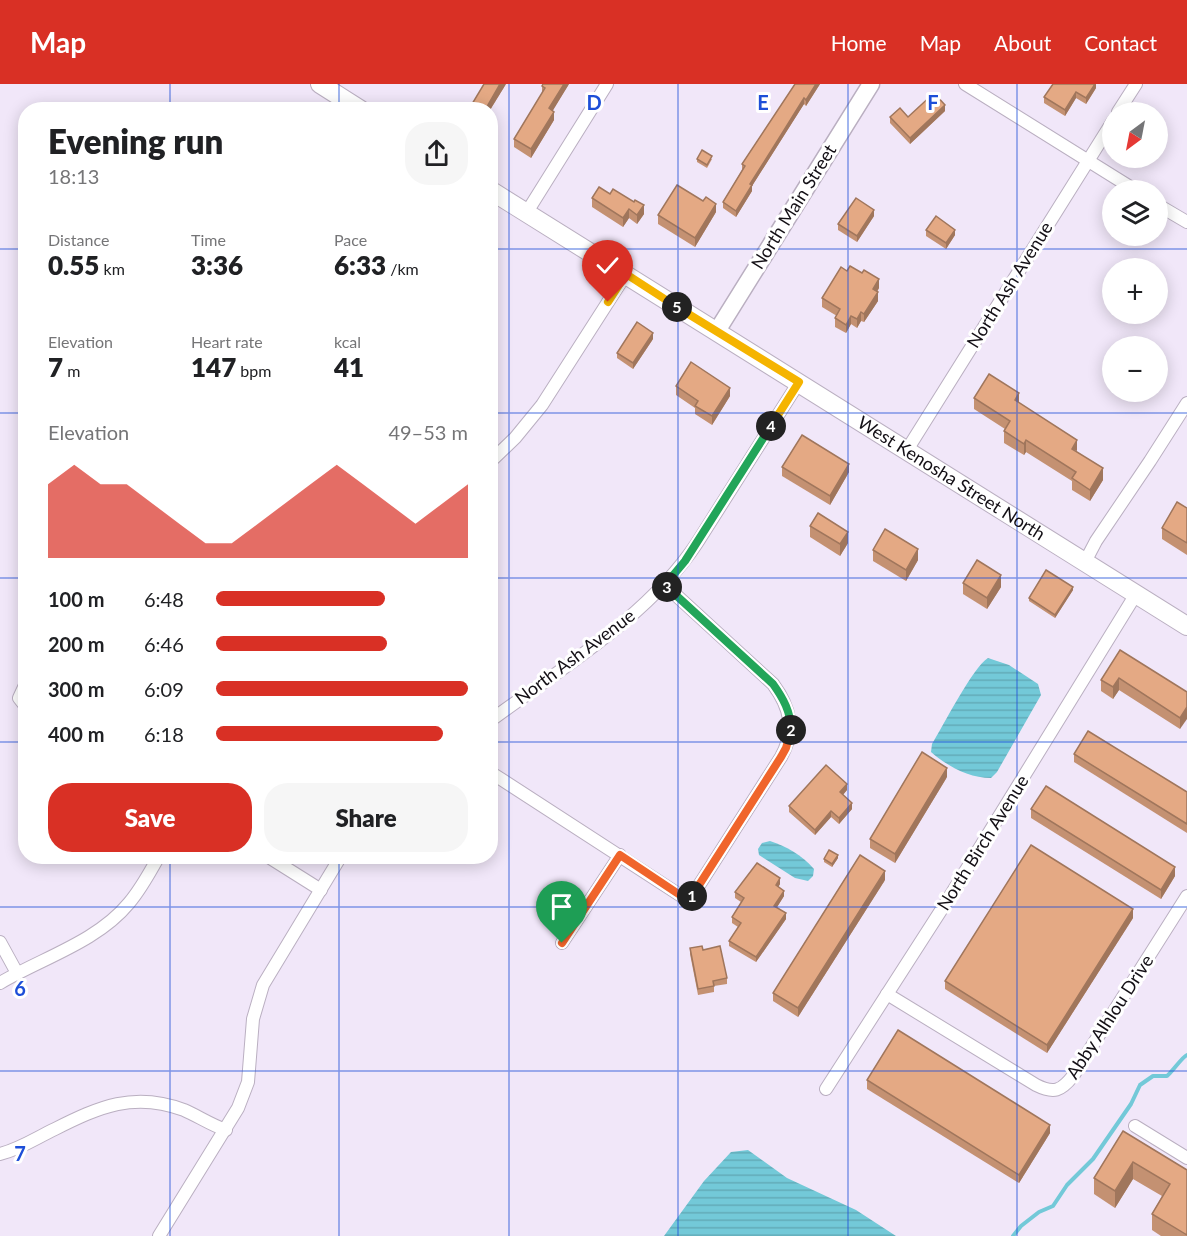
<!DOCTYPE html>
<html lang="en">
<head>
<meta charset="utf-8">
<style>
	body { margin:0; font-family:Lato,sans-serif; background:#f6f6f6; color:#202124; height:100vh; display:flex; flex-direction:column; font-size:22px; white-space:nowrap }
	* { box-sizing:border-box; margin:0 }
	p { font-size:20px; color:#757577 }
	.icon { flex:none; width:33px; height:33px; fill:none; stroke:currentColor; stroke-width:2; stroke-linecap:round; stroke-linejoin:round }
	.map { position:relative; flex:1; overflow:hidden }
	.drawer { position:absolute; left:18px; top:18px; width:480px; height:762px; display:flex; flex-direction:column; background:#fff; border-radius:24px; box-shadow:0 3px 15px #0003 }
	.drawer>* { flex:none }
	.needle { width:39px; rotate:212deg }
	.buttons { position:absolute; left:1102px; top:18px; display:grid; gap:12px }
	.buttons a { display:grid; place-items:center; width:66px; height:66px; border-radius:50%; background:#fff; box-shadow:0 3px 15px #0003; font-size:30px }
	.pin { position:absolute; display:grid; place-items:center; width:51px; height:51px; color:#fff; margin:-62px -26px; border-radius:50% 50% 50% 0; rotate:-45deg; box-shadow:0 0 6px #0007 }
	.pin .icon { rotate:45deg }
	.km { position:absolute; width:30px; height:30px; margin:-15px; border-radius:50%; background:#222; color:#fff; font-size:16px; line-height:30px; text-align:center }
	.round { display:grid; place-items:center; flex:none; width:63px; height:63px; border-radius:24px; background:#f6f6f6 }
	.overview { display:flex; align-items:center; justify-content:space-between; height:102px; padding:0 30px }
	h1 { font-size:33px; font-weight:800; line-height:45px }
	.stats { display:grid; grid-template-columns:repeat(3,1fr); gap:9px; height:102px; padding:6px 30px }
	.stats div { display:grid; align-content:center }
	.stats b { font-size:26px; font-weight:800 }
	.stats small { font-size:16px; font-weight:400 }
	.stats p { font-size:16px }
	.chart { height:168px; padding:12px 30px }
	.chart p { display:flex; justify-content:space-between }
	.chart svg { width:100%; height:108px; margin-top:6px; fill:#d93025; opacity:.7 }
	.action { display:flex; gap:12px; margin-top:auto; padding:12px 30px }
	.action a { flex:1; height:69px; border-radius:24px; background:#d93025; color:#fff; font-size:24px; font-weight:800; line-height:69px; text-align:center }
	.action a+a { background:#f6f6f6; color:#202124 }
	ul { padding:0 30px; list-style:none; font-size:20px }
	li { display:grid; grid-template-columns:96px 72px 1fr; align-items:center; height:45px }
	li i { height:15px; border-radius:8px; background:#d93025 }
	header { display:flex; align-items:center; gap:36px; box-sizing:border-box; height:84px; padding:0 30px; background:#d93025; color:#fff }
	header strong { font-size:28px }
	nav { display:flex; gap:33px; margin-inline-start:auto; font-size:21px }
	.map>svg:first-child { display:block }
	.water { fill:url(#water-rules) }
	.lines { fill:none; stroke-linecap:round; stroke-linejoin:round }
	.stream { stroke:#73c9d8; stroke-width:4 }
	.street-casing { stroke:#baafc1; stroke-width:14 }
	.secondary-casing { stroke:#baafc1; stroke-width:19 }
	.primary-casing { stroke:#baafc1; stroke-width:20 }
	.street { stroke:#fff; stroke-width:12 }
	.secondary { stroke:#fff; stroke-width:16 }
	.primary { stroke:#fff; stroke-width:18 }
	.wall { fill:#c49172 }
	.shaded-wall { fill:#a0765c }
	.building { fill:#e4a984; stroke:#a0765c; stroke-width:1.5 }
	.split-1-casing { stroke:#fff; stroke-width:12 }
	.split-2-casing { stroke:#fff; stroke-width:12 }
	.split-3-casing { stroke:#fff; stroke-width:12 }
	.split-4-casing { stroke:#fff; stroke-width:12 }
	.split-5-casing { stroke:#fff; stroke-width:12 }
	.split-6-casing { stroke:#fff; stroke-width:12 }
	.split-1 { stroke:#f0652b; stroke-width:8 }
	.split-2 { stroke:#f0652b; stroke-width:8 }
	.split-3 { stroke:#22a559; stroke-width:8 }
	.split-4 { stroke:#22a559; stroke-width:8 }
	.split-5 { stroke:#f5b400; stroke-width:8 }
	.split-6 { stroke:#f5b400; stroke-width:8 }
	.grid { fill:none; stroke:#1d4ed8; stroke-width:1.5; stroke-opacity:0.55 }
	.labels { text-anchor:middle; stroke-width:6; stroke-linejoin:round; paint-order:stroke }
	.street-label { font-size:18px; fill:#130f15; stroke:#fff }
	.grid-label { font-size:20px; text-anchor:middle; font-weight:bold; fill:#1d4ed8; stroke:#fff; stroke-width:6; stroke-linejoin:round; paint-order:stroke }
</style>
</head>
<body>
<header>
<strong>Map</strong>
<nav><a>Home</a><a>Map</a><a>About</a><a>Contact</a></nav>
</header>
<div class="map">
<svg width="1187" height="1152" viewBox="0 0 1187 1152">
	<defs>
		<pattern id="water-rules" width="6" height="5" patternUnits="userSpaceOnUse" patternTransform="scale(1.5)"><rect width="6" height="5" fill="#73c9d8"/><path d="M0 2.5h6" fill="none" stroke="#63abb8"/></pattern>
	</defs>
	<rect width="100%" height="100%" fill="#f1e7f9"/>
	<g class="water">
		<path d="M988 574 1009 581 1038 600 1041 611 997 688 991 694C969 694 947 682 931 668L932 660C943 642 973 583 988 574Z"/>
		<path d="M770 757C787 763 801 770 814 785L813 792 808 797 795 794 759 771 758 765 762 759Z"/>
		<polygon points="748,1066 787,1094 856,1126 896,1152 664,1152 704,1097 731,1068"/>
	</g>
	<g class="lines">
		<path class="stream" d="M1013 1152 1021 1142 1039 1128 1053 1122 1067 1101 1093 1075 1131 1020 1140 1001 1153 992H1167C1173 987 1182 973 1187 971"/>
		<defs>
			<g id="street">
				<polyline points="965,0 1135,106"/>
				<polyline points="1118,28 1136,0"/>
				<polyline points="1158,121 1187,138"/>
				<polyline points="527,128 607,0"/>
				<polyline points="907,366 1113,37"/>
				<polyline points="490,378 515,354 542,321 626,190"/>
				<polyline points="1085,478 1096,457 1150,377 1187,319"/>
				<polyline points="26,599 19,614 26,623"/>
				<path d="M490 637C560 585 649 532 697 459L799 298"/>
				<path d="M490 688 689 817 781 673C796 646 790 623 773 600L665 501"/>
				<polyline points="267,772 321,806"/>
				<polyline points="0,858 17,889"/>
				<polyline points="562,859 620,771"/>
				<path d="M0 899C42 874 97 858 129 819 141 805 150 788 159 772"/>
				<path d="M887 910 1036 1001C1054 1010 1061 1007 1073 992L1187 812"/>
				<polyline points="826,1005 947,817 1136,510"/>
				<polyline points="1135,1042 1187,1074"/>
				<path d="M0 1070C20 1065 36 1054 55 1045 99 1023 134 1007 184 1026 198 1032 211 1041 226 1046"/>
				<polyline points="159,1152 238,1024 248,998 253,935 263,901 341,772"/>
			</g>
			<polyline id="secondary" points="717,247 871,0"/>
			<g id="primary">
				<polyline points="320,0 361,26"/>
				<path id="s1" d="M490 106 1187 542"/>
			</g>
		</defs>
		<use href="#street" class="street-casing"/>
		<use href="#secondary" class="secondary-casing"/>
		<use href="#primary" class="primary-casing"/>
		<use href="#street" class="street"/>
		<use href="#secondary" class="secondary"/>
		<use href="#primary" class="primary"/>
	</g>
	<g class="wall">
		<polygon points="506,0 490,26 472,26 472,20"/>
		<polygon points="569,0 552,27 554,36 531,74 514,63 514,55 542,10 542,2"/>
		<polygon points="795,0 820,0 806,22 804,20 752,102 752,107 736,133 723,124 723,118 742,86 742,80"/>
		<polygon points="1096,0 1096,4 1086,20 1076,14 1065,32 1044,19 1044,13"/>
		<polygon points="945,27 910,60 890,39 890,33 908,33"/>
		<polygon points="697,75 712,75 707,84 697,78"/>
		<polygon points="592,114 644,130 637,140 629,134 623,143 592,123"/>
		<polygon points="716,128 695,163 658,140 658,131"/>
		<polygon points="874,132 857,158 838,146 838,140"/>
		<polygon points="926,146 955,151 946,165 926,152"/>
		<polygon points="879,204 877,208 878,217 864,238 861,237 857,244 851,240 846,249 835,243 835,234 837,232 822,223 822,214"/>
		<polygon points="653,255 633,285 617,274 617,269"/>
		<polygon points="676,302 730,312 712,341 695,330 695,324 676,311"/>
		<polygon points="974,314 1019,319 1077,368 1103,396 1090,417 1072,406 1072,397 1026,368 1024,371 1004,359 1004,347 1005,345 974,325"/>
		<polygon points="782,383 849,388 830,421 782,392"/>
		<polygon points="1187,424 1187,471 1162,455 1162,444"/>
		<polygon points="810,442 848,459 840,472 810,453"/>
		<polygon points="873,466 918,476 906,497 873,477"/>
		<polygon points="963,499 1001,503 987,525 963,510"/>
		<polygon points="1073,506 1055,534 1029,517 1029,514"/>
		<polygon points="1120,566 1187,608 1180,645 1119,606 1113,615 1101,607 1101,596"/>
		<polygon points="1074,670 1187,708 1187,749 1074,678"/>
		<polygon points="947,693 895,779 870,764 870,755"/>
		<polygon points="847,706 843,711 852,725 839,740 831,733 815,751 789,728 789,722"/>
		<polygon points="1031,725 1175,792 1161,815 1031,734"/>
		<polygon points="838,774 832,783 824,778 824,775"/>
		<polygon points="885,796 798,933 773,917 773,909"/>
		<polygon points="780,800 778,803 784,812 777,823 786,835 756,878 729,862 729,857 738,843 732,839 732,833 741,818 735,814 735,808"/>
		<polygon points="1133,834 1047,969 945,905 945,897"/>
		<polygon points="690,864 703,866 727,894 727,900 714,902 714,908 698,911 690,870"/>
		<polygon points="867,996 1050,1049 1019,1099 867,1005"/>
		<polygon points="1123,1047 1187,1086 1187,1152 1161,1152 1152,1146 1152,1130 1162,1112 1133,1095 1115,1124 1094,1110 1094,1094"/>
	</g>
	<g class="shaded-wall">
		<polygon points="500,0 506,0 490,26 485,26"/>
		<polygon points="564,0 569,0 549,33 549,24"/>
		<polygon points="816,0 820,0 806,22 806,16"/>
		<polygon points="1095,0 1096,0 1096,4 1086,20 1086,14"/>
		<polygon points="1076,8 1076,14 1065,32 1065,26"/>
		<polygon points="804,14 804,20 752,102 752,107 736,133 736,127 750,100"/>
		<polygon points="945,21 945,27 910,60 910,54"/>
		<polygon points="554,28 554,36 531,74 531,65"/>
		<polygon points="716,120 716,128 695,163 695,154"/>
		<polygon points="644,121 644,130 637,140 637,131"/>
		<polygon points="629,125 629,134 623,143 623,134"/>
		<polygon points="874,126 874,132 857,158 857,152"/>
		<polygon points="955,146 955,151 946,165 946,159"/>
		<polygon points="879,195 879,204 873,214 873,205"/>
		<polygon points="878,208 878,217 864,238 864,230"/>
		<polygon points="861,228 861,237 857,244 857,235"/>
		<polygon points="851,232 851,240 846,249 846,241"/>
		<polygon points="653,249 653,255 633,285 633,279"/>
		<polygon points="730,304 730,312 712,341 712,332"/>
		<polygon points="1019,309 1019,321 1015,316"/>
		<polygon points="1026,356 1026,368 1024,371 1024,360"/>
		<polygon points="1077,356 1077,367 1072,365"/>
		<polygon points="849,380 849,388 830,421 830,412"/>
		<polygon points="1103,384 1103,396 1090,417 1090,406"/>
		<polygon points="848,448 848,459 840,472 840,460"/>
		<polygon points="918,465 918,476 906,497 906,486"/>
		<polygon points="1001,491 1001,503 987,525 987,514"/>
		<polygon points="1073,503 1073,506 1055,534 1055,531"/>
		<polygon points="1119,594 1119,606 1113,615 1113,603"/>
		<polygon points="1187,623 1187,635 1180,645 1180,634"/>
		<polygon points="947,684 947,693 895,779 895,770"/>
		<polygon points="847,700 847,706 840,714 840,708"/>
		<polygon points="852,719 852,725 839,740 839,734"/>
		<polygon points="831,727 831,733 815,751 815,746"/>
		<polygon points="838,771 838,774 832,783 832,780"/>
		<polygon points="1175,783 1175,792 1161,815 1161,806"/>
		<polygon points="885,787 885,796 798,933 798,924"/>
		<polygon points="780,794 780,800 776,807 776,801"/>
		<polygon points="784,807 784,812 774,828 774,822"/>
		<polygon points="1133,825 1133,834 1047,969 1047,961"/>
		<polygon points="786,829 786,835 756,878 756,873"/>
		<polygon points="1050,1041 1050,1049 1019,1099 1019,1091"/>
		<polygon points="1133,1078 1133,1095 1115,1124 1115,1107"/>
	</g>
	<g class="building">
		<polygon points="484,0 500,0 485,26 481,26 472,20"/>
		<polygon points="543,0 564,0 549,24 554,28 531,65 514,55 545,4 542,2"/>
		<polygon points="795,0 816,0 806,16 804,14 781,51 750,100 752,101 736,127 723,118 745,82 742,80"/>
		<polygon points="1053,0 1095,0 1086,14 1076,8 1065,26 1044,13"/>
		<polygon points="934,9 945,21 910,54 890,33 900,24 908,33"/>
		<polygon points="702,66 712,72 707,81 697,75"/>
		<polygon points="677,101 703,117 706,113 716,120 695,154 658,131"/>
		<polygon points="599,103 610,110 613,105 634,118 635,116 644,121 637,131 629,125 623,134 592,114"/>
		<polygon points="856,114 874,126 857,152 838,140"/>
		<polygon points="936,132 955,146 946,159 926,146"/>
		<polygon points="850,182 862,189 864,186 879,195 873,205 878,208 864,230 861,228 857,235 851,232 846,241 835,234 840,225 822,214 841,183 847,187"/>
		<polygon points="637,238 653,249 633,279 617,269"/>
		<polygon points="691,278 730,304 712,332 695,322 698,317 676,302"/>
		<polygon points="989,290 1019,309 1015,316 1077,356 1072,365 1103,384 1090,406 1072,394 1076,388 1026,356 1024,360 1004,347 1010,337 974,314"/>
		<polygon points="802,351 849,380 830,412 782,383"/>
		<polygon points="1177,418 1187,424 1187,459 1162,444"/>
		<polygon points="818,429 848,448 840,460 810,442"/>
		<polygon points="885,445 918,465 906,486 873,466"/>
		<polygon points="977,476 1001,491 987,514 963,499"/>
		<polygon points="1046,486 1073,503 1055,531 1029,514"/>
		<polygon points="1120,566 1187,608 1187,623 1180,634 1119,594 1113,603 1101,596"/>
		<polygon points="1088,647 1187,708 1187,740 1074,670"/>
		<polygon points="922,668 947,684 895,770 870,755"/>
		<polygon points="826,681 847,700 840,708 852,719 839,734 831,727 815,746 789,722"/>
		<polygon points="1046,702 1175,783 1161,806 1031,725"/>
		<polygon points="1031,761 1133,825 1047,961 945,897"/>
		<polygon points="829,766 838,771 832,780 824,775"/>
		<polygon points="860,771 885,787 798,924 773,909"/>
		<polygon points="757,779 780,794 776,801 784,807 774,822 786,829 756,873 729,857 741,839 732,833 744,814 735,808"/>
		<polygon points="702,862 703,866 720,862 727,894 713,897 714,902 698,905 690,864"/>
		<polygon points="898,946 1050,1041 1019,1091 867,996"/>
		<polygon points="1123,1047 1187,1086 1187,1151 1152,1130 1170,1100 1133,1078 1115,1107 1094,1094"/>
	</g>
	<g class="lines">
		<defs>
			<polyline id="split-1" points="562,859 620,771 689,817 692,812"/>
			<polyline id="split-2" points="692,812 781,673 786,664 791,646"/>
			<path id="split-3" d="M667 503 773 600C783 614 791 628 791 646"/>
			<polyline id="split-4" points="667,503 665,501 685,477 771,342"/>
			<polyline id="split-5" points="677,223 799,298 771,342"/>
			<polyline id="split-6" points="608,218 626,190 677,223"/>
		</defs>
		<use href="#split-1" class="split-1-casing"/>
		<use href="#split-2" class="split-2-casing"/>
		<use href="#split-3" class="split-3-casing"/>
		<use href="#split-4" class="split-4-casing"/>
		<use href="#split-5" class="split-5-casing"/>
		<use href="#split-6" class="split-6-casing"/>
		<use href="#split-1" class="split-1"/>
		<use href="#split-2" class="split-2"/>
		<use href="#split-3" class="split-3"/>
		<use href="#split-4" class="split-4"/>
		<use href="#split-5" class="split-5"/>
		<use href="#split-6" class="split-6"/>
	</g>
	<path class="grid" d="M170 0V26M339 0V26M509 0V1152M678 0V1152M848 0V1152M1017 0V1152M0 165H26M490 165H1187M0 329H26M490 329H1187M0 494H26M490 494H1187M0 658H26M490 658H1187M170 772V1152M339 772V1152M0 823H1187M0 987H1187"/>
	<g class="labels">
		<g class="street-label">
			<text transform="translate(794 123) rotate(-58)" y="6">North Main Street</text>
			<text transform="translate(1010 201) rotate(-58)" y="6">North Ash Avenue</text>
			<text dy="6" stroke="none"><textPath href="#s1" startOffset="544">West Kenosha Street North</textPath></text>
			<text transform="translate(575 573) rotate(-37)" y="6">North Ash Avenue</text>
			<text transform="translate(983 759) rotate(-58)" y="6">North Birch Avenue</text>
			<text transform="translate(1110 933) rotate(-57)" y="6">Abby Alhlou Drive</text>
		</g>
	</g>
	<g class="grid-label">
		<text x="594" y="26">D</text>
		<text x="763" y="26">E</text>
		<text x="933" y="26">F</text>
		<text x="20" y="912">6</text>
		<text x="20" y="1077">7</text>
	</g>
</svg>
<div class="buttons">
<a><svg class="needle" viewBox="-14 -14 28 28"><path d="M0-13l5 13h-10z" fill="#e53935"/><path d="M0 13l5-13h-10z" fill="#757577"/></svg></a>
<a><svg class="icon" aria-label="layers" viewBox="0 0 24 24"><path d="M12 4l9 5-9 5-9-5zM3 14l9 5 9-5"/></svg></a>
<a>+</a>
<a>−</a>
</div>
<div class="pin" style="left:562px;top:859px;background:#1e9e55"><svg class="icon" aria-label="arrive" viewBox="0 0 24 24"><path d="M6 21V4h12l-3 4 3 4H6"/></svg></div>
<div class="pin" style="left:608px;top:218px;background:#d93025"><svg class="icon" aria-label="check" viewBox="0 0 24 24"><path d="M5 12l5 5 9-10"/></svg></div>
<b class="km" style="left:692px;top:812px">1</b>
<b class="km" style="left:791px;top:646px">2</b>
<b class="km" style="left:667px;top:503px">3</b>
<b class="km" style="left:771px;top:342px">4</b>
<b class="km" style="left:677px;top:223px">5</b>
<section class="drawer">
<div class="overview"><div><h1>Evening run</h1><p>18:13</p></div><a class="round"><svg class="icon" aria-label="share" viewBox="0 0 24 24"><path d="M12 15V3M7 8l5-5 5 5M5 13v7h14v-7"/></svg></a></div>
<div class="stats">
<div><p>Distance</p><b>0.55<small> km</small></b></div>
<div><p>Time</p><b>3:36</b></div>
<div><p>Pace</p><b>6:33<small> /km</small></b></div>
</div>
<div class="stats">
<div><p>Elevation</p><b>7<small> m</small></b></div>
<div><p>Heart rate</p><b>147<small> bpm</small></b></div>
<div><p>kcal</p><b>41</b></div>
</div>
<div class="chart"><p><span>Elevation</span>49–53 m</p>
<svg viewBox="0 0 160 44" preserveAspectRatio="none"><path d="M0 44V14L10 6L20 14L30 14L40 22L50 30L60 38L70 38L80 30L90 22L100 14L110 6L120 14L130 22L140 30L150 22L160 14V44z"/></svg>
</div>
<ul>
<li><b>100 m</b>6:48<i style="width:67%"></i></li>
<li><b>200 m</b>6:46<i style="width:68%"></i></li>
<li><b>300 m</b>6:09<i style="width:100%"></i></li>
<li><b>400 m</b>6:18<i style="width:90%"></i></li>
</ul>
<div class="action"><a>Save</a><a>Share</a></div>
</section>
</div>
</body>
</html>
